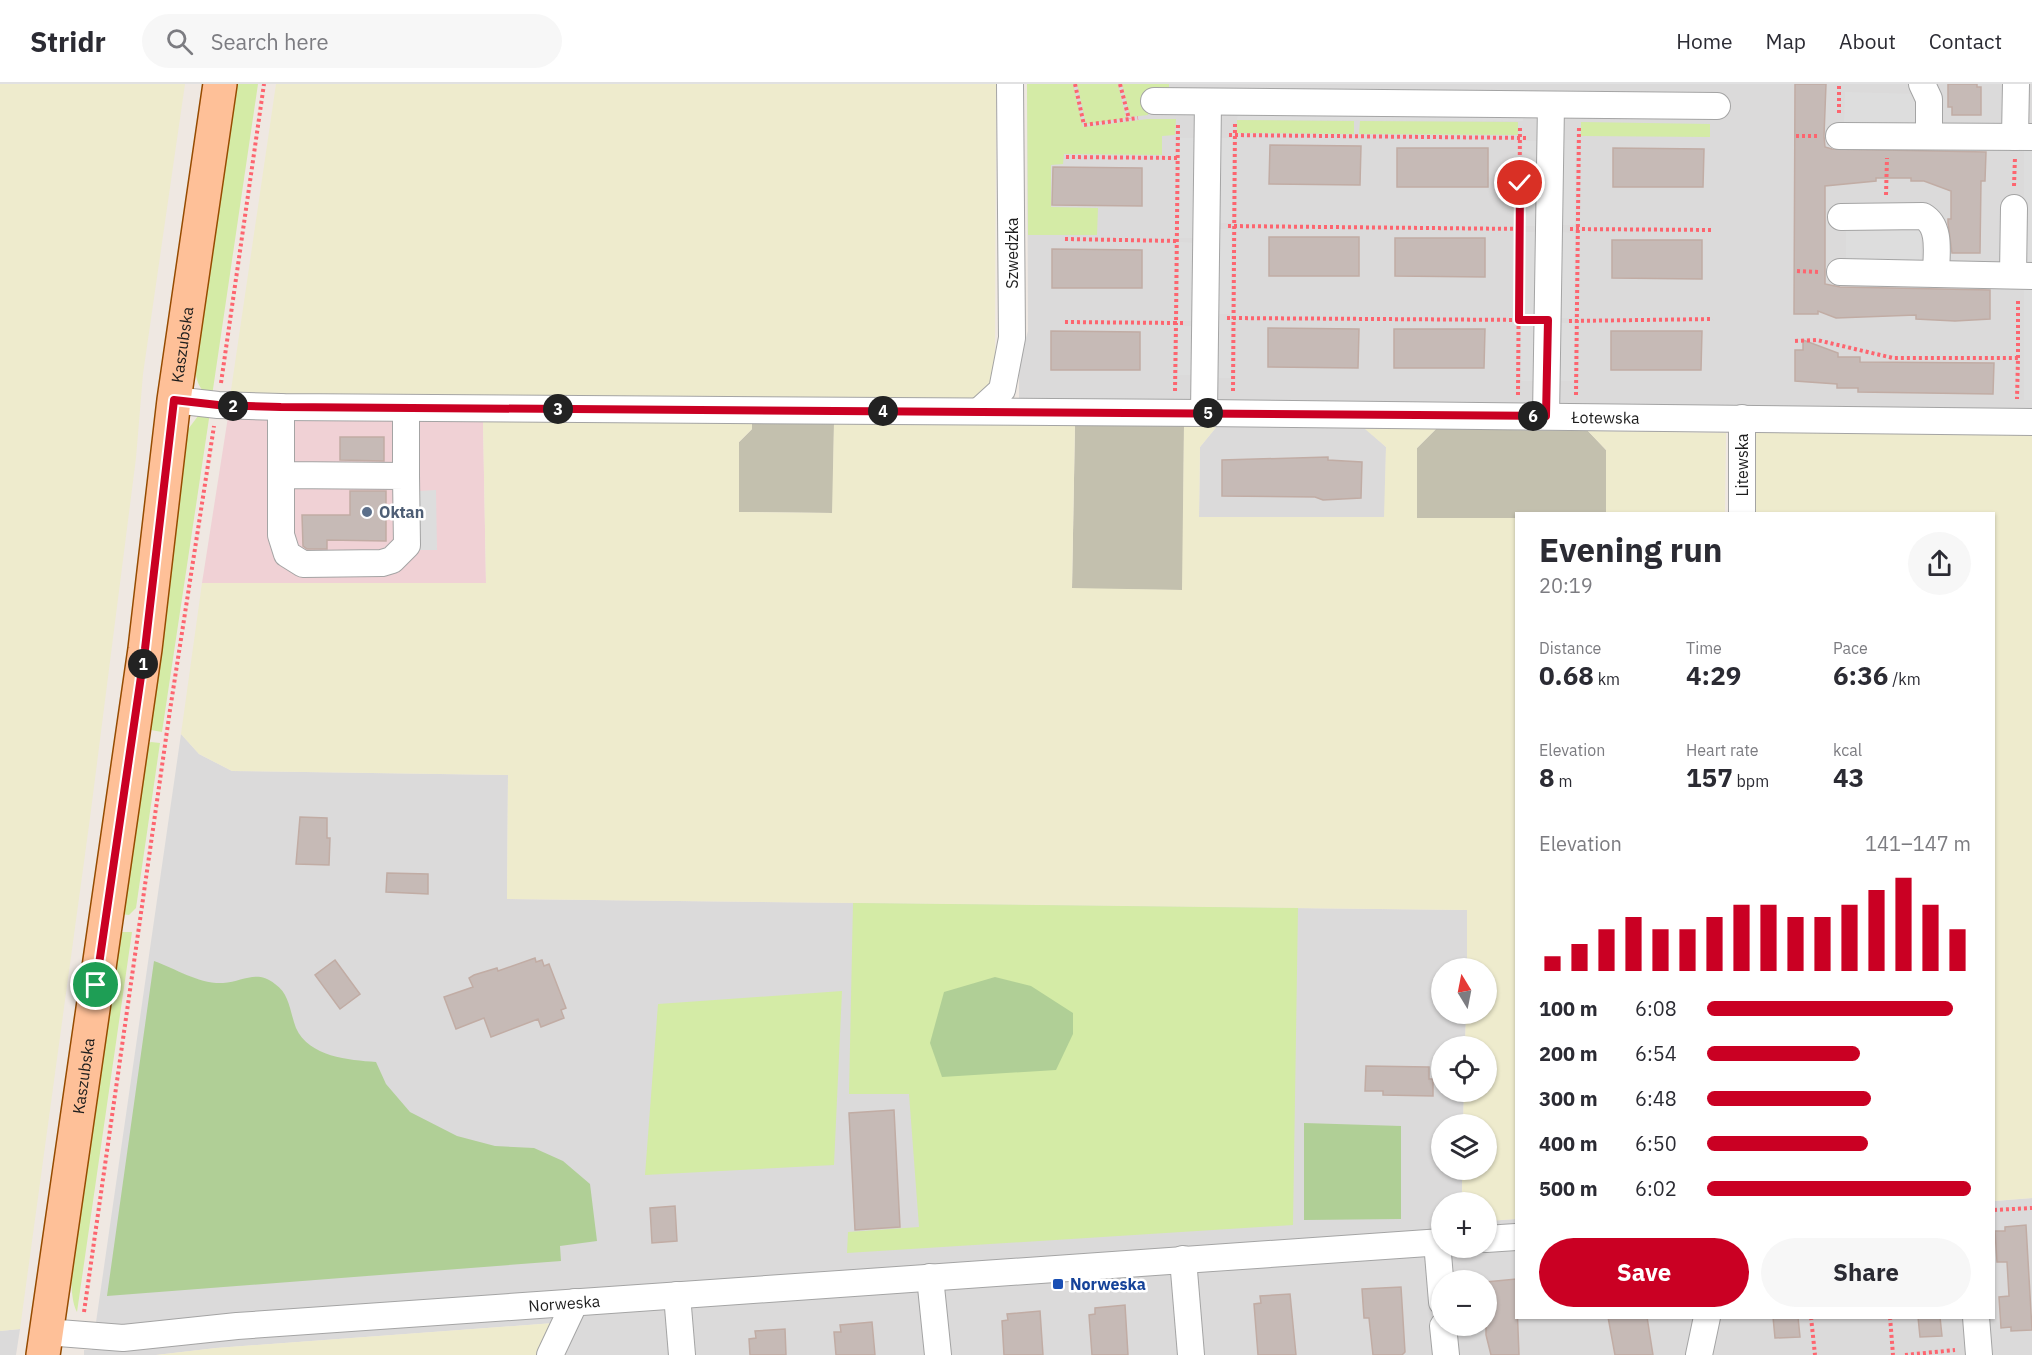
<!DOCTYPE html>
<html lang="en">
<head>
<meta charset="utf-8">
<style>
	body { margin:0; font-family:"IBM Plex Sans",sans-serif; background:#f7f7f7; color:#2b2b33; height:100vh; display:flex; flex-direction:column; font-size:22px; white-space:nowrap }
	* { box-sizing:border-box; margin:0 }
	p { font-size:20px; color:#7c7c81 }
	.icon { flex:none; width:33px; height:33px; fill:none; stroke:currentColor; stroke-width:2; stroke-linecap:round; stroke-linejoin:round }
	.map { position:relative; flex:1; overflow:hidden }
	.panel { position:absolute; left:1515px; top:428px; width:480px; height:807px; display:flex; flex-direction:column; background:#fff; border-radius:0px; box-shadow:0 2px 4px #0004 }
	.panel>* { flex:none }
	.needle { width:39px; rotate:350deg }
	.tools { position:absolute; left:1431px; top:874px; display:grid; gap:12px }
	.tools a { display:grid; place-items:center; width:66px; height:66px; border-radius:50%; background:#fff; box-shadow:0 2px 4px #0004; font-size:30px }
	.pin { position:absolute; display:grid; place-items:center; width:51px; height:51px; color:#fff; margin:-26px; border:3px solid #fff; border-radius:50%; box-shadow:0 2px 6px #0007 }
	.km { position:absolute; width:30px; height:30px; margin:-15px; border-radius:50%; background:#222; color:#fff; font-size:16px; line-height:30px; text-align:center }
	.round { display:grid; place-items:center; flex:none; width:63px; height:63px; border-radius:32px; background:#f7f7f7 }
	.headline { display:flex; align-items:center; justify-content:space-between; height:102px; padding:0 24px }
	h1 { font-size:33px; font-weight:700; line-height:45px }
	.stats { display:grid; grid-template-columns:repeat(3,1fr); gap:9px; height:102px; padding:6px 24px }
	.stats div { display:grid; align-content:center }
	.stats b { font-size:26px; font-weight:700 }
	.stats small { font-size:16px; font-weight:400 }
	.stats p { font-size:16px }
	.chart { height:168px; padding:12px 24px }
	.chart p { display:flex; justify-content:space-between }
	.chart svg { width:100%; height:108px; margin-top:6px; stroke:#ca0023; stroke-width:6 }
	.action { display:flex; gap:12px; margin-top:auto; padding:12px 24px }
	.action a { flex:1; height:69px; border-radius:36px; background:#ca0023; color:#fff; font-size:24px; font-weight:700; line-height:69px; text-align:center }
	.action a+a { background:#f7f7f7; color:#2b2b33 }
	ul { padding:0 24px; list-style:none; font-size:20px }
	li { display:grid; grid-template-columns:96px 72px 1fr; align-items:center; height:45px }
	li i { height:15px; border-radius:8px; background:#ca0023 }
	header { display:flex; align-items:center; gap:36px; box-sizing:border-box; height:84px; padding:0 30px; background:#fff; border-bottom:2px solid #e1e1e2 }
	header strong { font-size:28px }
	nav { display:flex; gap:33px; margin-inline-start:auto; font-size:21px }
	.search { width:420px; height:54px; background:#f7f7f7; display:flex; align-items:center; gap:15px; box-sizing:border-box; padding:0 21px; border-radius:33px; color:#7c7c81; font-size:22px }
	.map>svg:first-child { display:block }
	.residential { fill:#dbdada; fill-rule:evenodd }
	.commercial { fill:#f0d1d5 }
	.construction { fill:#c3c0ae }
	.farmland { fill:#eeebcd }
	.grass { fill:#d4eba6 }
	.forest { fill:#b0cf96 }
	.parking { fill:#ddd }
	.building { fill:#c6bab6; stroke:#c1aca4; stroke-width:1.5 }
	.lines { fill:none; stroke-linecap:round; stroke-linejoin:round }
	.minor-casing { stroke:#a4a4a4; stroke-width:28 }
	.major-casing { stroke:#964b00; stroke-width:36 }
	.path { stroke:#fd656f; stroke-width:4; stroke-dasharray:3 3; stroke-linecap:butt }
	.minor { stroke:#fff; stroke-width:26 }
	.major { stroke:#fec098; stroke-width:33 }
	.route-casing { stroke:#fff; stroke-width:12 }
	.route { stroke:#ca0023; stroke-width:8 }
	.service-dot { fill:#5c6f8a; stroke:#fff; stroke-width:2 }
	.transit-dot { fill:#1a4fb4; stroke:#fff; stroke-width:2 }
	.labels { text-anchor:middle; stroke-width:5; stroke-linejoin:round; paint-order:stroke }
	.street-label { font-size:16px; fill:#1d1d1d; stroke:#fff }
	.service-label { font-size:16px; font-weight:bold; fill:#4e5e75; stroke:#fff; text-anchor:start }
	.transit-label { font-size:16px; font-weight:bold; fill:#164399; stroke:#fff; text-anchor:start }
</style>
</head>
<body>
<header>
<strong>Stridr</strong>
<div class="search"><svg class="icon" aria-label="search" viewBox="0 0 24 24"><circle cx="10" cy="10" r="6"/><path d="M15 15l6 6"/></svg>Search here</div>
<nav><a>Home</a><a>Map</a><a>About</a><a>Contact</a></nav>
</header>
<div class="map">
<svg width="2032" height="1271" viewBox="0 0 2032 1271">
	<rect width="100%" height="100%" fill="#efe8e2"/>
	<g class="residential">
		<polygon points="1027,0 2032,0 2032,351 1366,345 1386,363 1385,433 1199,433 1200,363 1218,341 1019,339 1019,278 1028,247"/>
		<path d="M181 650 199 670 232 687 508 691 507 815 1468 826 1467 885H1442V930H1466L1465 963H1442V1008H1464L1463 1041H1442V1086H1462V1119H1442V1164H1486L1487 1137 1516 1135V1233H1994V1117L2032 1114V1271H539L554 1239 216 1264 156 1271H84V1266H92ZM1442 1197H1486V1242H1442Z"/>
		<polygon points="20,1245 16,1271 0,1271 0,1247"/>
	</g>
	<polygon class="commercial" points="228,333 483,337 486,499 202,499"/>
	<g class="construction">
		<polygon points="752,337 834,339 833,429 738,428 739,358 752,345"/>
		<polygon points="1075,340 1184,341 1183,506 1072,505"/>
		<polygon points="1436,345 1588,347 1606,366 1606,429 1516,429 1516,434 1417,434 1417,364"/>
	</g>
	<g class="farmland">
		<polygon points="0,0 185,0 143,290 136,374 90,734 20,1245 0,1247"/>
		<polygon points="276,0 996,0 995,298 976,317 230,313"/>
		<polygon points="483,337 752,337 752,345 739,358 739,428 832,429 834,339 1075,340 1072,504 1182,506 1184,341 1218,341 1200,363 1199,433 1384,433 1386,363 1365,345 1436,345 1417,364 1417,434 1516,434 1516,1135 1487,1137 1486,1119 1462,1119 1462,1086 1486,1086 1486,1041 1463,1041 1464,1008 1486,1008 1486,963 1465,963 1466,930 1486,930 1486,885 1467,885 1467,826 507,815 508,691 232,687 199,670 181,650 202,499 486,499"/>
		<polygon points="1588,347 1726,349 1725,429 1606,429 1606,366"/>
		<polygon points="1752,347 2032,351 2032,1114 1994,1117 1994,429 1751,429"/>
		<polygon points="554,1239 539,1271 156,1271 216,1264"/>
	</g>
	<g class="grass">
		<path d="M236 0H258L212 312C198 307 197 296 194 283Z"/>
		<polygon points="1027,0 1073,0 1083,43 1148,35 1176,35 1175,51 1162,52 1162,71 1064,70 1063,80 1051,81 1051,123 1098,124 1097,151 1028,151"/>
		<polygon points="1077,0 1118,0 1126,34 1086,40"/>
		<polygon points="1122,0 1169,0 1169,7 1149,7 1148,31 1130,33"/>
		<polygon points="1237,36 1354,37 1354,50 1237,49"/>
		<polygon points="1360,37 1518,38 1518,51 1359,50"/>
		<polygon points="1581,38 1710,40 1710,53 1581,52"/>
		<polygon points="210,328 162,648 151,646 148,641 186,348 198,332"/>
		<polygon points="151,658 160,659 136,824 129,831 121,830 145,661"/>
		<polygon points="853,819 1298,824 1293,1141 847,1169 848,1148 919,1143 909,1010 849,1010"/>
		<path d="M121 848H132L77 1228C53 1188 110 909 121 848Z"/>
		<polygon points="842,907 834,1081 645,1091 658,920"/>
	</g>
	<g class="forest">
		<path d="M154 877C177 885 198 900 223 899 243 898 256 885 275 900 290 910 290 929 296 944 309 973 349 976 376 978L386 1000 410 1028 457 1052 495 1062 534 1064 563 1077 590 1100 597 1157 560 1162 561 1177 107 1212Z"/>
		<polygon points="995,893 1031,902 1073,929 1073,950 1056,986 942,993 930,959 944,908"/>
		<polygon points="1304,1039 1401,1042 1401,1135 1304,1136"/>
	</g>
	<g class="parking">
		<polygon points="1845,8 1919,10 1919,40 1844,40"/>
		<polygon points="1238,27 1523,32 1523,37 1237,36"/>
		<polygon points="1180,54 1196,54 1196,154 1179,154"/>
		<polygon points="1216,54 1233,54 1232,139 1215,139"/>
		<polygon points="1559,56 1576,56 1575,141 1559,141"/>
		<polygon points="1523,57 1540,57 1539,142 1522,142"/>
		<rect x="2024" y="67" width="8" height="113"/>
		<polygon points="1216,145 1231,145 1231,230 1215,230"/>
		<polygon points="1846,147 1921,147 1921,179 1846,178"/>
		<polygon points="1522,148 1539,148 1538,234 1521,233"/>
		<polygon points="1559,148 1575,149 1574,234 1558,234"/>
		<polygon points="1179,158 1196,159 1195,237 1178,237"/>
		<rect x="2024" y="202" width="8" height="114"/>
		<rect x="1214" y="236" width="17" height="58"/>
		<rect x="1521" y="239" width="17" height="58"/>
		<polygon points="1558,239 1575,239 1574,297 1557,297"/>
		<rect x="1178" y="242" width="17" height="49"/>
		<polygon points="436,406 437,466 420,466 419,407"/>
	</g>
	<g class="building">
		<polygon points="1795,0 1826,0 1824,52 1825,63 1832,65 1986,68 1985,97 1981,97 1980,169 1952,169 1948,139 1948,135 1951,135 1951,107 1924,97 1911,97 1911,94 1876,94 1876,97 1825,102 1825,200 1840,203 1990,206 1990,235 1955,237 1916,235 1916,231 1836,234 1818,227 1818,230 1794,230"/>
		<polygon points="1948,0 1977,0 1977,3 1981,3 1981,31 1952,31 1952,23 1948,23"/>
		<polygon points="1270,61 1361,62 1360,101 1269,100"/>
		<rect x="1397" y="64" width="91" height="39"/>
		<polygon points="1613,64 1704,65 1703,103 1613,103"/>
		<polygon points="1053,83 1142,84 1142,122 1052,121"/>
		<rect x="1269" y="153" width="90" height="39"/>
		<polygon points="1395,154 1485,154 1485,193 1395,192"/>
		<polygon points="1612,156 1702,156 1702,195 1612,194"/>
		<polygon points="1052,165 1142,166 1142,204 1052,204"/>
		<polygon points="1268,244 1359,245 1358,284 1268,283"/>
		<polygon points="1394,245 1485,245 1484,284 1394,284"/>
		<polygon points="1051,247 1140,248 1140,286 1051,286"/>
		<polygon points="1611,247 1702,247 1701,286 1611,286"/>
		<polygon points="1803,256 1838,269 1838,273 1860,273 1860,278 1994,279 1993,310 1858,308 1858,304 1837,304 1837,300 1795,297 1795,266 1803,266"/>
		<polygon points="340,353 384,353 384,377 340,376"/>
		<polygon points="1328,373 1328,376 1362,378 1361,414 1323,416 1315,413 1222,412 1222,376"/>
		<polygon points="350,407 386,407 386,457 327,456 327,465 307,465 303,462 302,431 350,431"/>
		<polygon points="300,733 327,734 327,754 330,754 329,781 296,780"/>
		<polygon points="387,789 428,790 428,810 386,808"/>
		<polygon points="535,874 536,878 542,876 544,882 549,880 566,924 561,926 564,934 541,943 538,935 491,953 484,934 456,945 444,913 473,903 469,894 474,891 497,884 498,887"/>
		<polygon points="335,876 360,910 340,925 315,891"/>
		<polygon points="1366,982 1429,983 1429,995 1433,995 1433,1012 1383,1011 1383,1007 1365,1007"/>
		<polygon points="894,1026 900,1143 855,1146 849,1029"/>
		<polygon points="675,1122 677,1157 652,1159 650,1124"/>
		<polygon points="2026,1141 2032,1246 2011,1247 2011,1243 2001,1244 1999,1213 2009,1212 2007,1178 1997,1178 1995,1147 2005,1147 2005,1143"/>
		<polygon points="1516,1195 1519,1271 1491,1271 1486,1251 1486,1198"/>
		<polygon points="1401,1203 1405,1268 1402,1271 1373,1271 1369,1234 1364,1234 1362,1205"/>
		<polygon points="1290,1210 1296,1271 1258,1271 1254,1220 1261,1219 1260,1212"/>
		<polygon points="1125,1221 1128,1271 1092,1271 1089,1231 1095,1230 1095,1224"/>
		<polygon points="1040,1227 1043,1271 1004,1271 1002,1237 1008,1236 1007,1230"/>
		<polygon points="1608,1233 1647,1233 1653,1271 1615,1271"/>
		<polygon points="1773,1233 1798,1233 1800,1253 1775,1254"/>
		<polygon points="1918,1233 1940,1233 1942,1252 1920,1253"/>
		<polygon points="872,1238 875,1271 836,1271 834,1248 841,1248 840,1241"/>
		<polygon points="785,1245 786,1271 750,1271 749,1255 756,1254 755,1247"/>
	</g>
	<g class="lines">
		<defs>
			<g id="minor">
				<polyline points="1922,0 1929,15 1929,52"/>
				<polyline points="1154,17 1717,22"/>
				<polyline points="1839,52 2032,53"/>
				<polyline points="2015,53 2016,0"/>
				<path d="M1841 133 1923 132C1942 143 1936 171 1936 190"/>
				<polyline points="1840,188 2032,192"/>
				<polyline points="2013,191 2014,124"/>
				<path id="s1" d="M174 316 218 321 281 323 1204 329 2032 338"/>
				<polyline points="406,324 406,392"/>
				<polyline points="979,327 1002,306 1012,254 1010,0"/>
				<polyline points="1204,329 1208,18"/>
				<polyline points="1546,332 1551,21"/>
				<polyline points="281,391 406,392 407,461 392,476 382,479 303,480 287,470 281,451 281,323"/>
				<polyline points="1742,429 1742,334"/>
				<polyline points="1486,1155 1516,1153"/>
				<polyline points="1437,1158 1442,1218"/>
				<polyline points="1183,1175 1191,1271"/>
				<polyline points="930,1193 938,1271"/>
				<polyline points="677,1211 682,1271"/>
				<polyline points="1976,1233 1979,1271"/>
				<polyline points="1443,1242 1446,1271"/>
				<path id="s2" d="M46 1248 123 1254 237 1242 1442 1158"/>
				<polyline points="550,1271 575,1218"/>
				<polyline points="1699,1271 1707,1233"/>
			</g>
			<g id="major">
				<path id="s3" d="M43 1271 145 565 174 316 220 0"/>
			</g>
		</defs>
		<use href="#minor" class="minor-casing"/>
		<use href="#major" class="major-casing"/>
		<g class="path">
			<polyline points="1075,0 1084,41 1138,34"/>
			<polyline points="1120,0 1129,35"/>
			<polyline points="1839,29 1839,0"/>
			<polyline points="1229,51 1528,54"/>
			<polyline points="1796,52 1819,52"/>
			<polyline points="1066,73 1177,74"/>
			<polyline points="2014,102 2015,73"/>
			<polyline points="1886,111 1887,74"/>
			<polyline points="1228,142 1526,145"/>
			<polyline points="1570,145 1714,146"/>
			<polyline points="1065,155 1178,157"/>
			<polyline points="1797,187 1819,188"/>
			<polyline points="1227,234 1525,236"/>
			<polyline points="1569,237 1713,235"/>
			<polyline points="1065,238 1176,239 1178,39"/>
			<polyline points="1795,257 1817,256 1893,274 2018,274 2017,315"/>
			<polyline points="2018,274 2018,214"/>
			<polyline points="221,299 264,0"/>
			<polyline points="1175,307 1176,239 1184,239"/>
			<polyline points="1233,307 1235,39"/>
			<polyline points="1518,311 1520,42"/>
			<polyline points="1576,311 1579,43"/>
			<polyline points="1994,1126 2032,1124"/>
			<polyline points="84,1228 170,626 214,342"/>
			<polyline points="1811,1233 1815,1271"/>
			<polyline points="1890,1233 1893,1271"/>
			<polyline points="1905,1271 1955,1266"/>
		</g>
		<use href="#minor" class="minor"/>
		<use href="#major" class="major"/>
	</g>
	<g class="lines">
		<defs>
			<polyline id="route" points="96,901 145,565 174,316 218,321 281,323 1546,332 1548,236 1519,236 1520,99"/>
		</defs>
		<use href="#route" class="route-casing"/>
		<use href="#route" class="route"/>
	</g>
	<circle class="service-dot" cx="367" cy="428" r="6"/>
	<rect class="transit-dot" x="1052" y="1194" width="12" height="12" rx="3"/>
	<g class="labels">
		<g class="street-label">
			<text transform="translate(1012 169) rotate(-90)" y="6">Szwedzka</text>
			<text dy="6" stroke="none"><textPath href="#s3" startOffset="1020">Kaszubska</textPath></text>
			<text dy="6" stroke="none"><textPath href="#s1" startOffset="1432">Łotewska</textPath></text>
			<text transform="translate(1742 381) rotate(-90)" y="6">Litewska</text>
			<text dy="6" stroke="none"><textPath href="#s3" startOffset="282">Kaszubska</textPath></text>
			<text dy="6" stroke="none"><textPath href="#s2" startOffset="520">Norweska</textPath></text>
		</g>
		<g class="service-label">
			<text x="379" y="434">Oktan</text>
		</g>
		<g class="transit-label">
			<text x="1070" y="1206">Norweska</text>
		</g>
	</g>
</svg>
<div class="tools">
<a><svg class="needle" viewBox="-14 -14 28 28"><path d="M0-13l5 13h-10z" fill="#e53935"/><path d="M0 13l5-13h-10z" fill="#7c7c81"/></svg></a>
<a><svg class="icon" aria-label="locate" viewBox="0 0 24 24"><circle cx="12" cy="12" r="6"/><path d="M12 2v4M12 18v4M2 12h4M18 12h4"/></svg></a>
<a><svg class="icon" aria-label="layers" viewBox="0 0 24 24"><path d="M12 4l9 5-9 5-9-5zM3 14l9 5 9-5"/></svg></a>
<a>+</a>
<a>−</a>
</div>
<div class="pin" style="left:96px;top:901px;background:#1e9e55"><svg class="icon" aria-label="arrive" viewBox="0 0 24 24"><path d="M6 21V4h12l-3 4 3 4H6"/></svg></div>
<div class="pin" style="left:1520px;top:99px;background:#d93025"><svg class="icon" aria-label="check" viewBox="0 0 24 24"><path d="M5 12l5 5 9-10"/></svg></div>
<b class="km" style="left:143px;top:580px">1</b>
<b class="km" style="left:233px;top:322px">2</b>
<b class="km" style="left:558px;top:325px">3</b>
<b class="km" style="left:883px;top:327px">4</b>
<b class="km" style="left:1208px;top:329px">5</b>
<b class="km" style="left:1533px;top:332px">6</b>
<section class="panel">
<div class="headline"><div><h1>Evening run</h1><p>20:19</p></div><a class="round"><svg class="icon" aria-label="share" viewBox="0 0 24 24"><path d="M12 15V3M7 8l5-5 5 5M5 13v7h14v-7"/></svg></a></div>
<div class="stats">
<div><p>Distance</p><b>0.68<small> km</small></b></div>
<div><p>Time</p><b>4:29</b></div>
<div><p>Pace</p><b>6:36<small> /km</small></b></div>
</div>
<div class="stats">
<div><p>Elevation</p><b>8<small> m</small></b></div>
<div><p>Heart rate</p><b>157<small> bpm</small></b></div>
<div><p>kcal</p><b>43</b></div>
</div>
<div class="chart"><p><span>Elevation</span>141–147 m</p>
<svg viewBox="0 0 160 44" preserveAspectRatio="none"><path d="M5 44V38M15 44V33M25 44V27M35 44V22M45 44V27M55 44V27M65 44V22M75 44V17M85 44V17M95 44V22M105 44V22M115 44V17M125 44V11M135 44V6M145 44V17M155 44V27"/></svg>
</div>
<ul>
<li><b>100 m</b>6:08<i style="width:93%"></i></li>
<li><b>200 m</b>6:54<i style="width:58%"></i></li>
<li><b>300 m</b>6:48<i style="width:62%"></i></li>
<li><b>400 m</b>6:50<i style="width:61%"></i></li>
<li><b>500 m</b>6:02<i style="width:100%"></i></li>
</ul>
<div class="action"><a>Save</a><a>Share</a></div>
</section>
</div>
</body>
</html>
